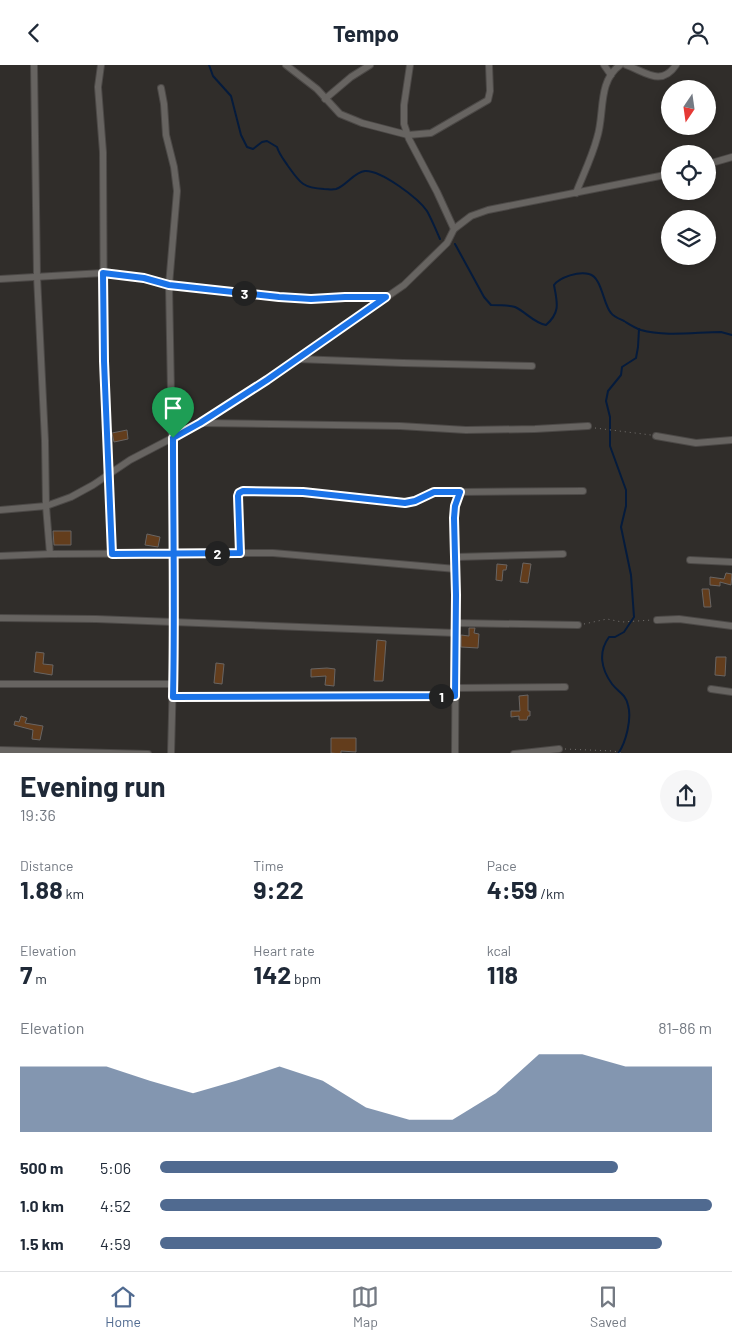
<!DOCTYPE html>
<html lang="en">
<head>
<meta charset="utf-8">
<style>
	body { margin:0; font-family:Barlow,sans-serif; background:#f6f6f7; color:#1f2937; height:100vh; display:flex; flex-direction:column; font-size:19px; white-space:nowrap }
	* { box-sizing:border-box; margin:0 }
	p { font-size:16px; color:#747a83 }
	.icon { flex:none; width:28px; height:28px; fill:none; stroke:currentColor; stroke-width:2; stroke-linecap:round; stroke-linejoin:round }
	.map { position:relative; height:688px; overflow:hidden }
	.drawer { display:flex; flex-direction:column; background:#fff; flex:1 }
	.drawer>* { flex:none }
	.needle { width:32px; rotate:193deg }
	.controls { position:absolute; left:661px; top:15px; display:grid; gap:10px }
	.controls a { display:grid; place-items:center; width:55px; height:55px; border-radius:50%; background:#fff; box-shadow:0 2px 8px #0003; font-size:25px }
	.pin { position:absolute; display:grid; place-items:center; width:42px; height:42px; color:#fff; margin:-51px -21px; border-radius:50% 50% 50% 0; rotate:-45deg; box-shadow:0 0 5px #0007 }
	.pin .icon { rotate:45deg }
	.km { position:absolute; width:25px; height:25px; margin:-12px; border-radius:50%; background:#222; color:#fff; font-size:14px; line-height:25px; text-align:center }
	.round { display:grid; place-items:center; flex:none; width:52px; height:52px; border-radius:26px; background:#f6f6f7 }
	.overview { display:flex; align-items:center; justify-content:space-between; height:85px; padding:0 20px }
	h1 { font-size:28px; font-weight:700; line-height:38px }
	.stats { display:grid; grid-template-columns:repeat(3,1fr); gap:8px; height:85px; padding:5px 20px }
	.stats div { display:grid; align-content:center }
	.stats b { font-size:25px; font-weight:700 }
	.stats small { font-size:14px; font-weight:400 }
	.stats p { font-size:14px }
	.chart { height:140px; padding:10px 20px }
	.chart p { display:flex; justify-content:space-between }
	.chart svg { width:100%; height:90px; margin-top:5px; fill:#506a90; opacity:.7 }
	ul { padding:0 20px; list-style:none; font-size:16px }
	li { display:grid; grid-template-columns:80px 60px 1fr; align-items:center; height:38px }
	li i { height:12px; border-radius:6px; background:#506a90 }
	header { display:flex; justify-content:space-between; align-items:center; height:65px; padding:0 20px; background:#fff; font-size:22px; font-weight:700 }
	.menu { display:flex; justify-content:space-around; align-items:center; height:70px; border-top:1px solid #e0e1e3; background:#fff; font-size:14px; color:#747a83 }
	.menu a { display:grid; justify-items:center; gap:2px }
	.menu .active { color:#506a90 }
	.map>svg:first-child { display:block }
	.lines { fill:none; stroke-linecap:round; stroke-linejoin:round }
	.stream { stroke:#051b3c; stroke-width:2 }
	.building { fill:#633d1c; stroke:#696563 }
	.minor-casing { stroke:#4c4947; stroke-width:8 }
	.path { stroke:#767371; stroke-width:1; stroke-dasharray:1 4; stroke-linecap:butt }
	.minor { stroke:#676461; stroke-width:6 }
	.route-casing { stroke:#fff; stroke-width:10 }
	.route { stroke:#1a73e8; stroke-width:6 }
</style>
</head>
<body>
<header><svg class="icon" aria-label="back" viewBox="0 0 24 24"><path d="M15 5l-7 7 7 7"/></svg>Tempo<svg class="icon" aria-label="person" viewBox="0 0 24 24"><circle cx="12" cy="8" r="4"/><path d="M4 21q1-7 8-7t8 7"/></svg></header>
<div class="map">
<svg width="732" height="689" viewBox="0 0 732 689">
	<rect width="100%" height="100%" fill="#302d2a"/>
	<g class="lines">
		<g class="stream">
			<path d="M209 0 213 11 231 31 241 70 247 82 253 84 262 77 267 76 277 82C279 89 284 95 288 101 300 118 303 123 324 124 328 124 332 125 336 124 346 121 354 107 365 106 381 105 418 133 427 146 432 155 436 165 440 174"/>
			<path d="M455 179 484 232 491 240C499 240 507 240 515 242 526 247 534 258 546 260 561 247 557 237 554 220 560 212 579 206 589 209 602 212 603 239 611 248 614 252 620 254 624 256 629 259 635 263 641 265 665 272 697 267 721 267L732 270"/>
			<path d="M618 689C626 677 632 654 628 640 625 628 618 627 612 619 601 604 598 587 609 572H615L624 567 634 552 631 510 621 462 626 441V425L610 381V352L606 336 608 326 621 310 622 302 636 293 638 282 639 264"/>
		</g>
	</g>
	<g class="building">
		<polygon points="127,365 128,374 114,377 112,368"/>
		<polygon points="53,466 71,466 71,480 54,480"/>
		<polygon points="147,469 160,472 158,482 145,480"/>
		<polygon points="523,498 531,499 528,518 520,517"/>
		<polygon points="497,499 507,500 506,505 503,505 502,516 496,515"/>
		<polygon points="726,508 732,509 731,520 720,517 720,521 710,520 710,512 724,514"/>
		<polygon points="702,524 709,524 711,542 704,542"/>
		<polygon points="469,563 475,563 474,568 479,569 478,583 461,582 461,570 469,571"/>
		<polygon points="377,575 386,576 383,616 374,616"/>
		<polygon points="36,587 44,588 43,599 53,600 52,610 34,607"/>
		<polygon points="716,592 726,592 725,611 715,610"/>
		<polygon points="216,598 224,599 222,619 214,618"/>
		<polygon points="327,603 335,604 334,621 325,620 326,611 311,612 311,604"/>
		<polygon points="528,630 528,646 530,646 530,651 528,651 527,655 519,655 519,651 511,652 511,646 520,646 519,631"/>
		<polygon points="21,651 27,653 25,658 43,661 40,675 32,674 33,665 14,660 15,656 19,657"/>
		<polygon points="331,673 356,673 356,687 341,686 341,689 331,688"/>
	</g>
	<g class="lines">
		<defs>
			<g id="minor">
				<polyline points="34,0 37,211 45,376 46,441 50,489"/>
				<polyline points="101,0 98,22 103,87 104,296 112,489"/>
				<polyline points="286,0 317,24 340,49 362,58 408,70 431,68 488,35 490,26 489,0"/>
				<polyline points="410,0 404,40 404,59 409,74 437,127 454,164"/>
				<polyline points="604,0 611,10"/>
				<path d="M626 0C646 7 661 22 676 0"/>
				<polyline points="161,23 164,39 166,70 174,102 177,126 169,220 174,489 174,573 171,689"/>
				<polyline points="325,34 351,12 370,0"/>
				<polyline points="708,99 732,92"/>
				<path d="M576 128C583 110 592 92 597 73 605 49 597 17 620 0"/>
				<polyline points="0,214 103,208 144,213 169,220 279,232 311,234 345,232 385,232"/>
				<polyline points="297,294 403,298 532,301"/>
				<polyline points="202,358 400,361 466,365 535,364 588,361"/>
				<polyline points="656,371 696,378 732,375"/>
				<polyline points="0,445 46,441 71,432 93,420 130,395 201,358 267,315 404,220 447,178 454,164 471,151 488,145 670,109"/>
				<path d="M240 488 238 431 241 427H303L405 438C416 436 425 429 436 427 444 425 452 427 460 427L583 426"/>
				<polyline points="0,491 50,489 273,488 456,504"/>
				<polyline points="455,492 563,489"/>
				<polyline points="690,495 732,497"/>
				<polyline points="0,553 96,554 456,568"/>
				<polyline points="657,555 679,554 732,561"/>
				<polyline points="456,558 578,560"/>
				<polyline points="0,619 173,619"/>
				<polyline points="455,623 565,622"/>
				<polyline points="711,624 732,627"/>
				<polyline points="173,632 455,631"/>
				<polyline points="0,685 148,689"/>
				<polyline points="455,689 456,530 454,453 455,441 460,427"/>
				<polyline points="514,689 559,684"/>
			</g>
		</defs>
		<use href="#minor" class="minor-casing"/>
		<g class="path">
			<polyline points="595,363 651,370"/>
			<polyline points="584,559 607,554 622,557 652,555"/>
			<polyline points="565,684 614,686 624,689"/>
		</g>
		<use href="#minor" class="minor"/>
	</g>
	<g class="lines">
		<defs>
			<path id="route" d="M173 373C173 459 175 545 173 632L455 631 456 530 454 453 455 441 460 427H434L415 436 405 438 303 427 243 426 239 428 238 431 240 488 112 489 104 296 103 208 144 213 169 220 279 232 311 234 345 232H386L267 315 200 358 173 373"/>
		</defs>
		<use href="#route" class="route-casing"/>
		<use href="#route" class="route"/>
	</g>
</svg>
<div class="controls">
<a><svg class="needle" viewBox="-14 -14 28 28"><path d="M0-13l5 13h-10z" fill="#e53935"/><path d="M0 13l5-13h-10z" fill="#747a83"/></svg></a>
<a><svg class="icon" aria-label="locate" viewBox="0 0 24 24"><circle cx="12" cy="12" r="6"/><path d="M12 2v4M12 18v4M2 12h4M18 12h4"/></svg></a>
<a><svg class="icon" aria-label="layers" viewBox="0 0 24 24"><path d="M12 4l9 5-9 5-9-5zM3 14l9 5 9-5"/></svg></a>
</div>
<div class="pin" style="left:173px;top:373px;background:#1e9e55"><svg class="icon" aria-label="arrive" viewBox="0 0 24 24"><path d="M6 21V4h12l-3 4 3 4H6"/></svg></div>
<b class="km" style="left:441px;top:631px">1</b>
<b class="km" style="left:217px;top:488px">2</b>
<b class="km" style="left:244px;top:228px">3</b>
</div>
<section class="drawer">
<div class="overview"><div><h1>Evening run</h1><p>19:36</p></div><a class="round"><svg class="icon" aria-label="share" viewBox="0 0 24 24"><path d="M12 15V3M7 8l5-5 5 5M5 13v7h14v-7"/></svg></a></div>
<div class="stats">
<div><p>Distance</p><b>1.88<small> km</small></b></div>
<div><p>Time</p><b>9:22</b></div>
<div><p>Pace</p><b>4:59<small> /km</small></b></div>
</div>
<div class="stats">
<div><p>Elevation</p><b>7<small> m</small></b></div>
<div><p>Heart rate</p><b>142<small> bpm</small></b></div>
<div><p>kcal</p><b>118</b></div>
</div>
<div class="chart"><p><span>Elevation</span>81–86 m</p>
<svg viewBox="0 0 160 44" preserveAspectRatio="none"><path d="M0 44V12L10 12L20 12L30 19L40 25L50 19L60 12L70 19L80 32L90 38L100 38L110 25L120 6L130 6L140 12L150 12L160 12V44z"/></svg>
</div>
<ul>
<li><b>500 m</b>5:06<i style="width:83%"></i></li>
<li><b>1.0 km</b>4:52<i style="width:100%"></i></li>
<li><b>1.5 km</b>4:59<i style="width:91%"></i></li>
</ul>
</section>
<nav class="menu">
<a class="active"><svg class="icon" aria-label="home" viewBox="0 0 24 24"><path d="M3 11l9-7 9 7M6 9v11h12V9"/></svg>Home</a>
<a><svg class="icon" aria-label="map" viewBox="0 0 24 24"><path d="M3 6l6-2 6 2 6-2v14l-6 2-6-2-6 2zM9 4v14M15 6v14"/></svg>Map</a>
<a><svg class="icon" aria-label="saved" viewBox="0 0 24 24"><path d="M7 4h10v16l-5-4-5 4z"/></svg>Saved</a>
</nav>
</body>
</html>
